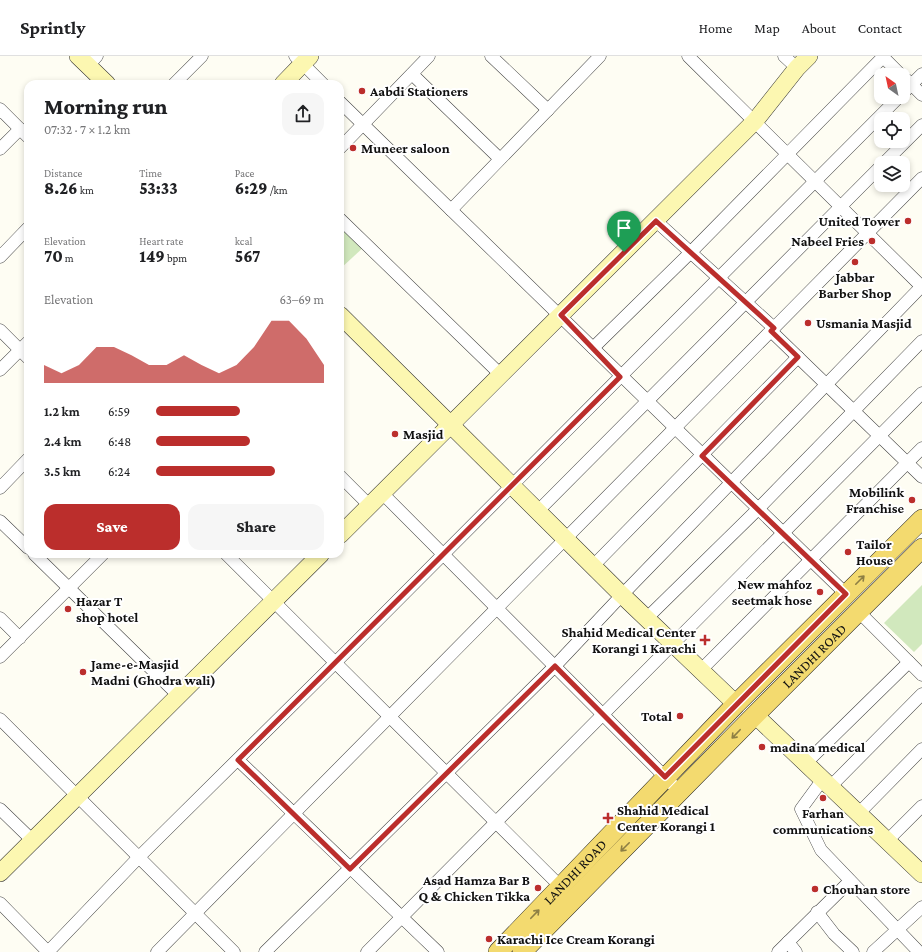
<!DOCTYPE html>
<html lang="en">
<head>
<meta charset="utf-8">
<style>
	body { margin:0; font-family:"Crimson Pro",serif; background:#f6f6f6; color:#202124; height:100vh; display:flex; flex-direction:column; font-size:15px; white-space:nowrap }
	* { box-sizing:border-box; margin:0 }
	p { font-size:13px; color:#757577 }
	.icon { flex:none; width:22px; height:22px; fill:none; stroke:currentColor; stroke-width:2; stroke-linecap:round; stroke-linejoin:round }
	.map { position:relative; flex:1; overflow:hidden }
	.panel { position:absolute; left:24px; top:24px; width:320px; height:478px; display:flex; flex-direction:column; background:#fff; border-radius:12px; box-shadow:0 2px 6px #0003 }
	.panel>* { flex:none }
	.needle { width:26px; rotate:327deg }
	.tools { position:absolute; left:874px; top:12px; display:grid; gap:8px }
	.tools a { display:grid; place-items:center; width:36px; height:36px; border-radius:8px; background:#fff; box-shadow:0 2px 6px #0003; font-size:20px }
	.pin { position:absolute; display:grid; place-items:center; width:34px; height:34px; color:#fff; margin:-41px -17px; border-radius:50% 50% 50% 0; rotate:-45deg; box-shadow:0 0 4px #0007 }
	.pin .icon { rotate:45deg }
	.round { display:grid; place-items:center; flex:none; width:42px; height:42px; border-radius:12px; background:#f6f6f6 }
	.headline { display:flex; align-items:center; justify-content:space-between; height:68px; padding:0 20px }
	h1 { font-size:22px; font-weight:800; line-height:30px }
	.figures { display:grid; grid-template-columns:repeat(3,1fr); gap:6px; height:68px; padding:4px 20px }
	.figures div { display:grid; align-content:center }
	.figures b { font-size:17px; font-weight:800 }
	.figures small { font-size:11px; font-weight:400 }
	.figures p { font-size:11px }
	.chart { height:112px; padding:8px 20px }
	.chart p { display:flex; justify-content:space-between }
	.chart svg { width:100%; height:72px; margin-top:4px; fill:#bb2e2c; opacity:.7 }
	.action { display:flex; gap:8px; margin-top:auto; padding:8px 20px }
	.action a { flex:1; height:46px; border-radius:12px; background:#bb2e2c; color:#fff; font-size:16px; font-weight:800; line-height:46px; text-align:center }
	.action a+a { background:#f6f6f6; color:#202124 }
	ul { padding:0 20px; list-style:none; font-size:13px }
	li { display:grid; grid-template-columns:64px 48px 1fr; align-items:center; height:30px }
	li i { height:10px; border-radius:5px; background:#bb2e2c }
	header { display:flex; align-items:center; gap:24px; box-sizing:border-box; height:56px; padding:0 20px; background:#fff; border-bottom:1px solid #e0e0e0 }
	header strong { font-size:19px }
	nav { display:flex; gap:22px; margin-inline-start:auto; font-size:14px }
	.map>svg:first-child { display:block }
	.green { fill:#d1e8bd }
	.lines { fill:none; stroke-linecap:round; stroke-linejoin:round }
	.street-casing { stroke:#434343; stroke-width:13 }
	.secondary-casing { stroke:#323232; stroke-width:18 }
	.primary-casing { stroke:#212121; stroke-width:20 }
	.street { stroke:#fff; stroke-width:12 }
	.secondary { stroke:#fcf7b1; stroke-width:17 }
	.primary { stroke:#f3da6f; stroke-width:19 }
	.oneway { stroke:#8d7f44 }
	.route-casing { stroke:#fff; stroke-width:8 }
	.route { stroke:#bb2e2c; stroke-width:5 }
	.poi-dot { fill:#bb2e2c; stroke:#fff; stroke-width:1.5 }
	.labels { text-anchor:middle; stroke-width:4; stroke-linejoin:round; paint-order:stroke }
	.poi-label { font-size:14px; font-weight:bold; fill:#101010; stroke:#fff; text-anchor:start }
	.street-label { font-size:14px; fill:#101010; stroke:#fff }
</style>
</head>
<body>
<header>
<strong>Sprintly</strong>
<nav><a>Home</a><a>Map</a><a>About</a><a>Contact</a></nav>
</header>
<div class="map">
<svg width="922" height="896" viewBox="0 0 922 896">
	<rect width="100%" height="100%" fill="#fefdf3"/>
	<g class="green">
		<polygon points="340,163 366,189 340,213"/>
		<polygon points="922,529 922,588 914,596 884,567"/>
	</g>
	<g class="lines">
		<defs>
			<g id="street">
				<polyline points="295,0 323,28"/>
				<polyline points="491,0 548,54"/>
				<polyline points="688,0 922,231"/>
				<polyline points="784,0 797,12"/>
				<polyline points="882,0 901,19"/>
				<polyline points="88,10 97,0"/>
				<polyline points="412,18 500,103"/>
				<polyline points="907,24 922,39"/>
				<polyline points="174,28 202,0"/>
				<polyline points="903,37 922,18"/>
				<polyline points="340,46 846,538"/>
				<polyline points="0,53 28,81"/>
				<polyline points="340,92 429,0"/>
				<polyline points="0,93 20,73"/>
				<polyline points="884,107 922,69"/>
				<polyline points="451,154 600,0"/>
				<polyline points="340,163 501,319"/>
				<polyline points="656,165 774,272"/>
				<polyline points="0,201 28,172"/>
				<polyline points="0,274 28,302"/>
				<polyline points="771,275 922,421"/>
				<polyline points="593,292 691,196 884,0"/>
				<polyline points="0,314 28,286"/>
				<polyline points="340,420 370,450"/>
				<polyline points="0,432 28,403"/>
				<polyline points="382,437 680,736"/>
				<polyline points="537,456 881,110"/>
				<polyline points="0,465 28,492"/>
				<polyline points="34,498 179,640"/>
				<polyline points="226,498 561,831"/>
				<polyline points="593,510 798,301"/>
				<polyline points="858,555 922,619"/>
				<polyline points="0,562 20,582"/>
				<polyline points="647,562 758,453 922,285"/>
				<polyline points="0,601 103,498"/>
				<polyline points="701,614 922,392"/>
				<polyline points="0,663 234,896"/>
				<polyline points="238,704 438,896"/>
				<polyline points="806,707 909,606"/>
				<polyline points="823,723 801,753 821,794 919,896"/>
				<polyline points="831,730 922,638"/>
				<polyline points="0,753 33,785"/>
				<polyline points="859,757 922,693"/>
				<polyline points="888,784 922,750"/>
				<polyline points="0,847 48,896"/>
				<polyline points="817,856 834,878 853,896"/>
				<polyline points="788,886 796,896"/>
				<polyline points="48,896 139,801 336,606 899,41"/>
				<polyline points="157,896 922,122"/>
				<polyline points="265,896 555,610 622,539 922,230"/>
				<polyline points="367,896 922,337"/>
				<polyline points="778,896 850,825"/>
				<polyline points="873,896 922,851"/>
			</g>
			<g id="secondary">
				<polyline points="78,0 107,28"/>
				<polyline points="283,28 310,0"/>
				<polyline points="340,259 622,539 736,648"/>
				<polyline points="340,479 755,65 797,12 809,0"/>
				<polyline points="755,659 922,818"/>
				<polyline points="0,817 321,498"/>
			</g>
			<g id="primary">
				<path id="s1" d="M498 896 736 648 922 463"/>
				<path id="s2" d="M522 896 755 659 922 492"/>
			</g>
		</defs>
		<use href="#street" class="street-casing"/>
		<use href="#secondary" class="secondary-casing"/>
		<use href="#primary" class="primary-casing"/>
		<use href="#street" class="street"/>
		<use href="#secondary" class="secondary"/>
		<use href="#primary" class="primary"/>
	</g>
	<defs><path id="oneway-shaft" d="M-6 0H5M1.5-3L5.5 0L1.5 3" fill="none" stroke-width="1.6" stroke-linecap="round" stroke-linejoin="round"/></defs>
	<g class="oneway">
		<use href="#oneway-shaft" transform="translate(860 524) rotate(-45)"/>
		<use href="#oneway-shaft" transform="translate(736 678) rotate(134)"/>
		<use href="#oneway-shaft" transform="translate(625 791) rotate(135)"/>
		<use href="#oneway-shaft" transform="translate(535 858) rotate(-46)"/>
	</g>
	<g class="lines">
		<defs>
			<polygon id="route" points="656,165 774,272 771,275 798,301 702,400 846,538 665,721 555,610 350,813 238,704 620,321 561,259"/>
		</defs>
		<use href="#route" class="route-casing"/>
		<use href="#route" class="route"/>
	</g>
	<g class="poi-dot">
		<circle cx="362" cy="35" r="4"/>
		<circle cx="353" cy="92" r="4"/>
		<circle cx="908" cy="165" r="4"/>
		<circle cx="872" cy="185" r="4"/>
		<circle cx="855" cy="206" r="4"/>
		<circle cx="808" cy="267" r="4"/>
		<circle cx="395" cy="378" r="4"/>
		<circle cx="912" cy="444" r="4"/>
		<circle cx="848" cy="496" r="4"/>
		<circle cx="820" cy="536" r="4"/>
		<circle cx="68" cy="553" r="4"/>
		<path d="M703 578h4v4h4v4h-4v4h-4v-4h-4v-4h4z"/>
		<circle cx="83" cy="616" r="4"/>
		<circle cx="680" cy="660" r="4"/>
		<circle cx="762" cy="691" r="4"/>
		<circle cx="823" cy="742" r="4"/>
		<path d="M606 756h4v4h4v4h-4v4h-4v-4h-4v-4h4z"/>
		<circle cx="538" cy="832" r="4"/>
		<circle cx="815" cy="833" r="4"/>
		<circle cx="489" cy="883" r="4"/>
	</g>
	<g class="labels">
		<g class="poi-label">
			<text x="370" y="40">Aabdi Stationers</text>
			<text x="361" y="97">Muneer saloon</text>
			<text x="900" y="170" text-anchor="end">United Tower</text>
			<text x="864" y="190" text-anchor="end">Nabeel Fries</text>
			<text x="855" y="226" text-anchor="middle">Jabbar<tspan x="855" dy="16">Barber Shop</tspan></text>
			<text x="816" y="272">Usmania Masjid</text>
			<text x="403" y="383">Masjid</text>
			<text x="904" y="441" text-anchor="end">Mobilink<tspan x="904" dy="16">Franchise</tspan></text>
			<text x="856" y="493">Tailor<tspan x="856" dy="16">House</tspan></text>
			<text x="812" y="533" text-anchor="end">New mahfoz<tspan x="812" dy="16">seetmak hose</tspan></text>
			<text x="76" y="550">Hazar T<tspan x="76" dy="16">shop hotel</tspan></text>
			<text x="696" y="581" text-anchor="end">Shahid Medical Center<tspan x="696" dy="16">Korangi 1 Karachi</tspan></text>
			<text x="91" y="613">Jame-e-Masjid<tspan x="91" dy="16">Madni (Ghodra wali)</tspan></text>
			<text x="672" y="665" text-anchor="end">Total</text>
			<text x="770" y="696">madina medical</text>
			<text x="617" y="759">Shahid Medical<tspan x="617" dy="16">Center Korangi 1</tspan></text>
			<text x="823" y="762" text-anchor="middle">Farhan<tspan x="823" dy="16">communications</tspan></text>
			<text x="530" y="829" text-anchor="end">Asad Hamza Bar B<tspan x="530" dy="16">Q &amp; Chicken Tikka</tspan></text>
			<text x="823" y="838">Chouhan store</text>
			<text x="497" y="888">Karachi Ice Cream Korangi</text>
		</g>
		<g class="street-label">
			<text dy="5" stroke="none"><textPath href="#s2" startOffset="416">LANDHI ROAD</textPath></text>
			<text dy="5" stroke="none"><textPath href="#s1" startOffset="111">LANDHI ROAD</textPath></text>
		</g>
	</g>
</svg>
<div class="tools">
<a><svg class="needle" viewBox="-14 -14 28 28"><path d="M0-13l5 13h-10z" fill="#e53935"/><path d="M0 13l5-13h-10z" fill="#757577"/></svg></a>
<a><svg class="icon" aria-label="locate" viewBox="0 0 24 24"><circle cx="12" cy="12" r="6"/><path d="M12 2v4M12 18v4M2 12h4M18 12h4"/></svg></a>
<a><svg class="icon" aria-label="layers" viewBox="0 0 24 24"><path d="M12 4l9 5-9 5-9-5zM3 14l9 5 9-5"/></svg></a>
</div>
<div class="pin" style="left:624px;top:196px;background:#1e9e55"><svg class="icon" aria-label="arrive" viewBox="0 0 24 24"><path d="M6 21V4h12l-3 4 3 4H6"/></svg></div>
<section class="panel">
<div class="headline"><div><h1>Morning run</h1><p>07:32 · 7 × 1.2 km</p></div><a class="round"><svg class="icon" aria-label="share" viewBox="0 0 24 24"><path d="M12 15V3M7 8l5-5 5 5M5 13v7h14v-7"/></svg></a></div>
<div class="figures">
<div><p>Distance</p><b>8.26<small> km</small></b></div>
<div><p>Time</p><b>53:33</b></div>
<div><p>Pace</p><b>6:29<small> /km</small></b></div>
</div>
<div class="figures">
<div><p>Elevation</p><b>70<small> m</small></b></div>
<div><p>Heart rate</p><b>149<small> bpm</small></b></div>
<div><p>kcal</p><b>567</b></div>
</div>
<div class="chart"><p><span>Elevation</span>63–69 m</p>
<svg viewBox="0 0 160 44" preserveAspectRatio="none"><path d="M0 44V33L10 38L20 33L30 22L40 22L50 27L60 33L70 33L80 27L90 33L100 38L110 33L120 22L130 6L140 6L150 17L160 33V44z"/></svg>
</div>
<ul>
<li><b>1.2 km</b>6:59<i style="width:50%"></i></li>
<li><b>2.4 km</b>6:48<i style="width:56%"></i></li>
<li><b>3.5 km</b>6:24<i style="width:71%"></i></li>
</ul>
<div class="action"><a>Save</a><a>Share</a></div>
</section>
</div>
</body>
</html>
